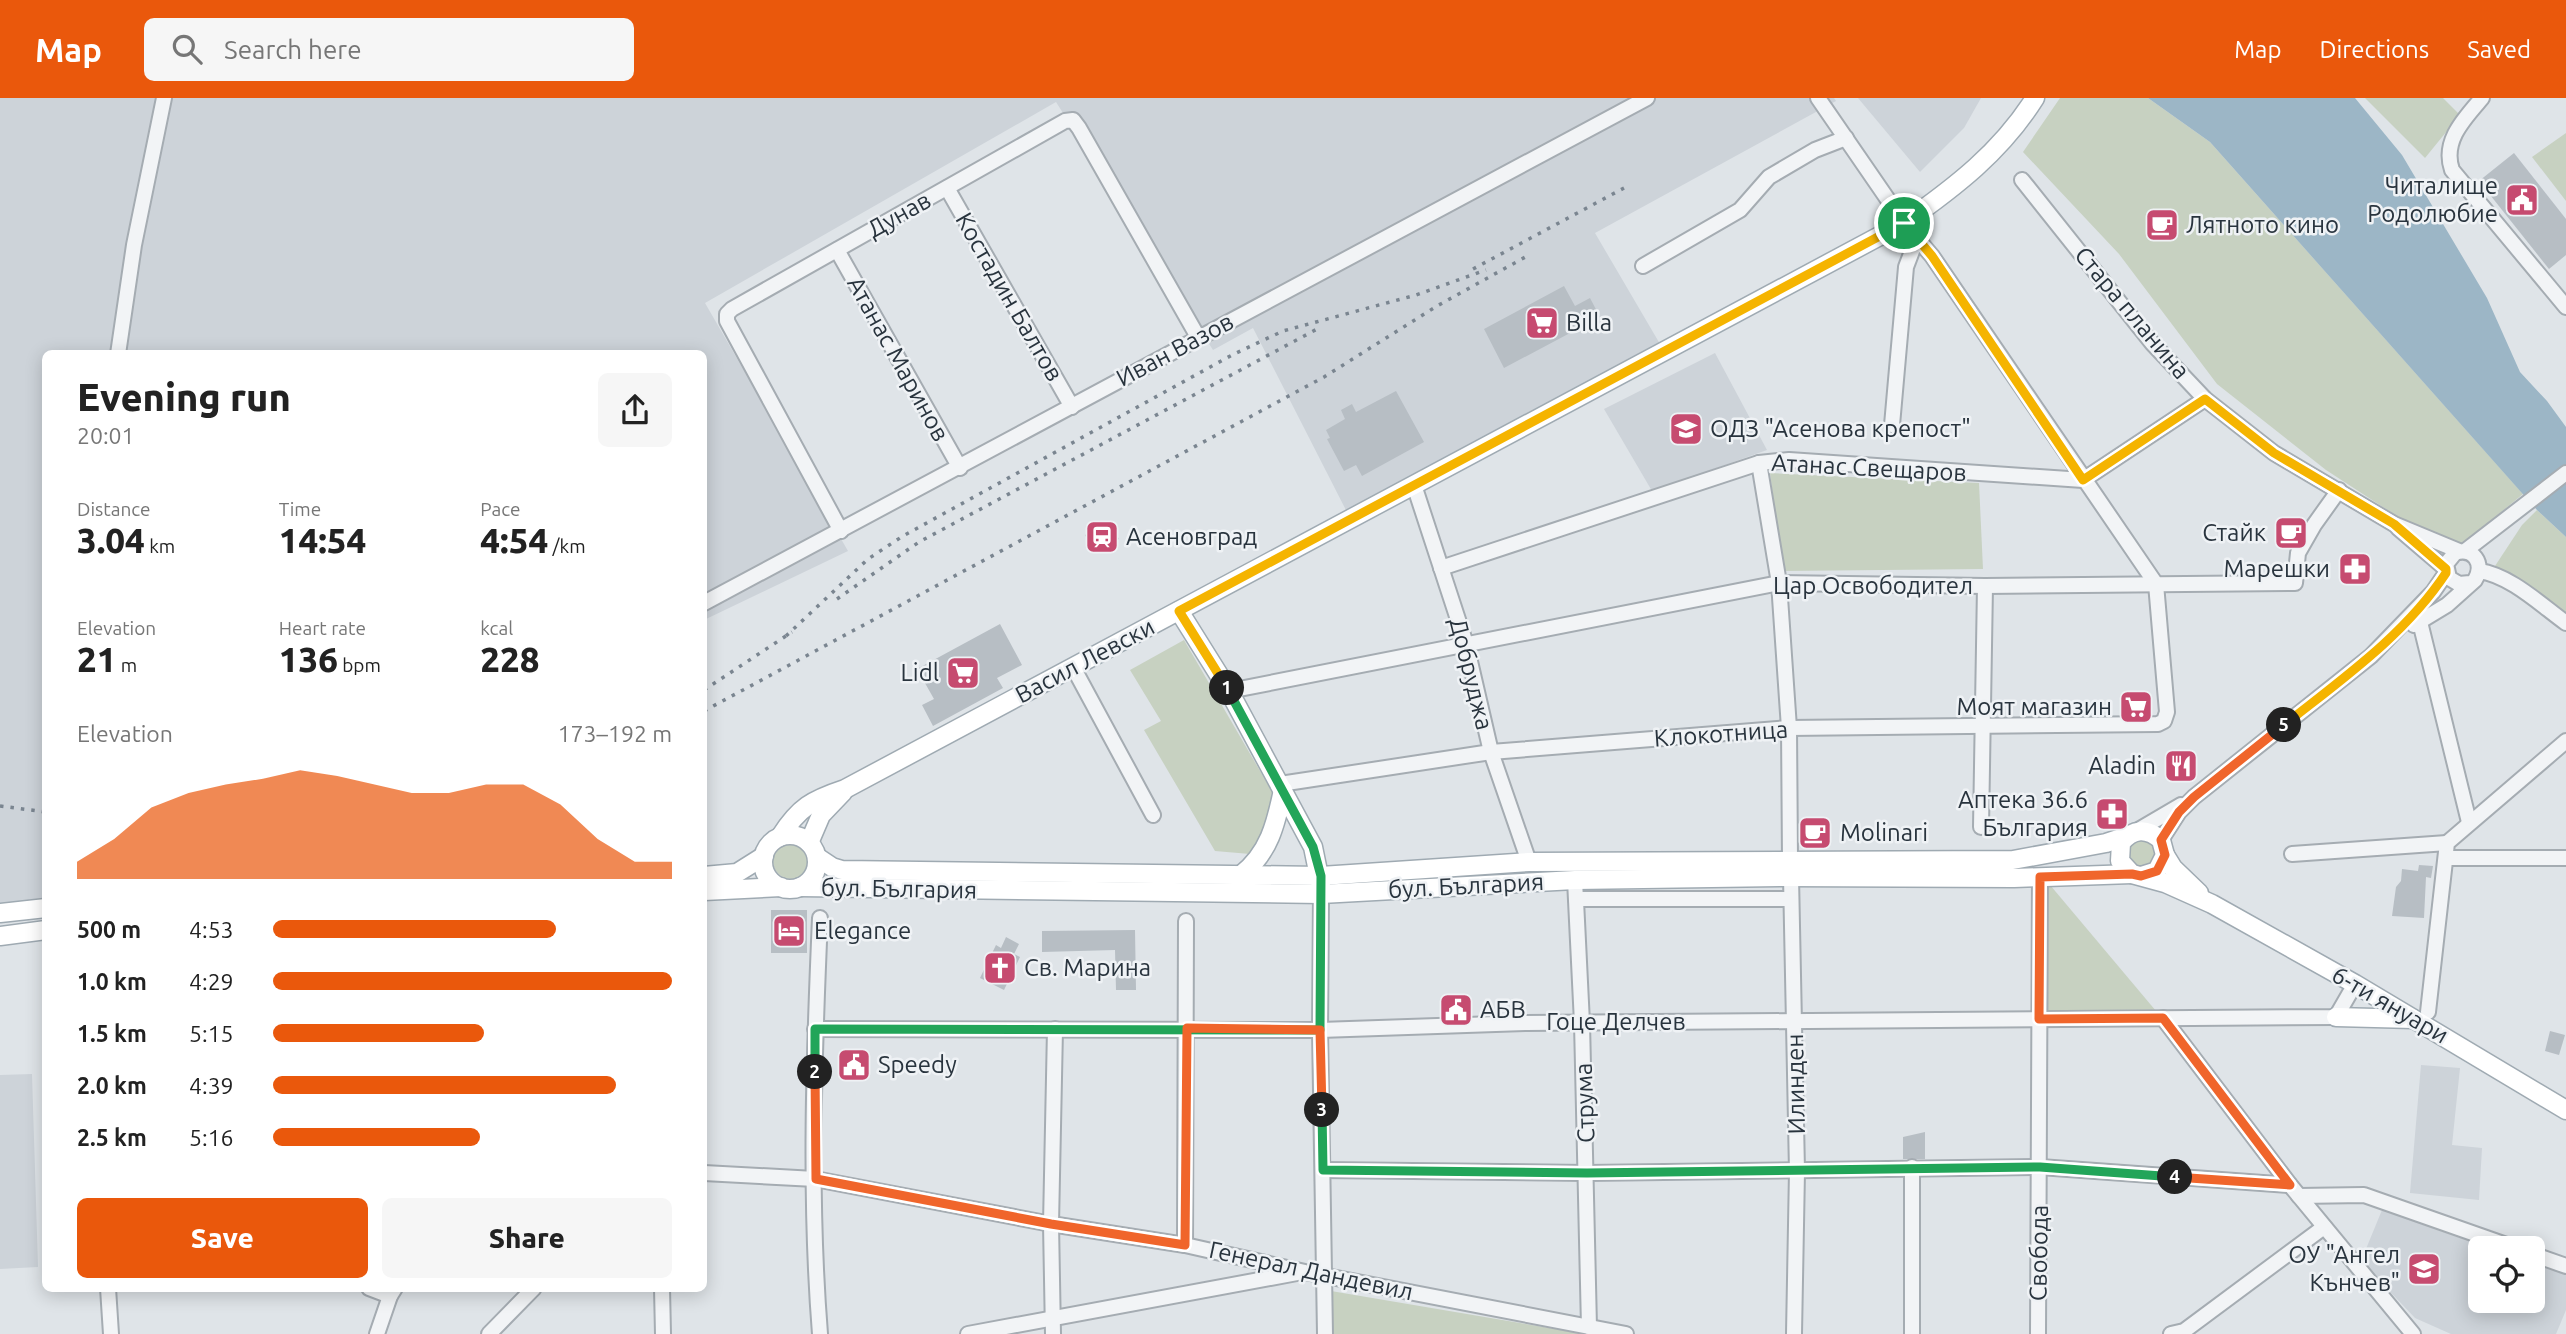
<!DOCTYPE html>
<html lang="en">
<head>
<meta charset="utf-8">
<style>
	body { margin:0; font-family:Ubuntu,sans-serif; background:#f6f6f6; color:#222; height:100vh; display:flex; flex-direction:column; font-size:26px; white-space:nowrap }
	* { box-sizing:border-box; margin:0 }
	p { font-size:23px; color:#767676 }
	.icon { flex:none; width:38px; height:38px; fill:none; stroke:currentColor; stroke-width:2; stroke-linecap:round; stroke-linejoin:round }
	.map { position:relative; flex:1; overflow:hidden }
	.sheet { position:absolute; left:42px; top:252px; width:665px; height:942px; display:flex; flex-direction:column; background:#fff; border-radius:10px; box-shadow:0 4px 18px #0003 }
	.sheet>* { flex:none }
	.controls { position:absolute; left:2468px; top:1138px; display:grid; gap:14px }
	.controls a { display:grid; place-items:center; width:77px; height:77px; border-radius:10px; background:#fff; box-shadow:0 4px 18px #0003; font-size:35px }
	.pin { position:absolute; display:grid; place-items:center; width:60px; height:60px; color:#fff; margin:-30px; border:4px solid #fff; border-radius:50%; box-shadow:0 2px 7px #0007 }
	.km { position:absolute; width:35px; height:35px; margin:-18px; border-radius:50%; background:#222; color:#fff; font-size:19px; line-height:35px; text-align:center }
	.round { display:grid; place-items:center; flex:none; width:74px; height:74px; border-radius:10px; background:#f6f6f6 }
	.head { display:flex; align-items:center; justify-content:space-between; height:119px; padding:0 35px }
	h1 { font-size:38px; font-weight:800; line-height:52px }
	.stats { display:grid; grid-template-columns:repeat(3,1fr); gap:10px; height:119px; padding:7px 35px }
	.stats div { display:grid; align-content:center }
	.stats b { font-size:35px; font-weight:800 }
	.stats small { font-size:19px; font-weight:400 }
	.stats p { font-size:19px }
	.chart { height:196px; padding:14px 35px }
	.chart p { display:flex; justify-content:space-between }
	.chart svg { width:100%; height:126px; margin-top:7px; fill:#ea580c; opacity:.7 }
	.action { display:flex; gap:14px; margin-top:auto; padding:14px 35px }
	.action a { flex:1; height:80px; border-radius:10px; background:#ea580c; color:#fff; font-size:28px; font-weight:800; line-height:80px; text-align:center }
	.action a+a { background:#f6f6f6; color:#222 }
	ul { padding:0 35px; list-style:none; font-size:23px }
	li { display:grid; grid-template-columns:112px 84px 1fr; align-items:center; height:52px }
	li i { height:18px; border-radius:9px; background:#ea580c }
	header { display:flex; align-items:center; gap:42px; box-sizing:border-box; height:98px; padding:0 35px; background:#ea580c; color:#fff }
	header strong { font-size:33px }
	nav { display:flex; gap:38px; margin-inline-start:auto; font-size:24px }
	.search { width:490px; height:63px; background:#f6f6f6; display:flex; align-items:center; gap:18px; box-sizing:border-box; padding:0 24px; border-radius:10px; color:#767676; font-size:26px }
	.map>svg:first-child { display:block }
	.built { fill:#cdd3d9 }
	.green { fill:#c7d1c1 }
	.water { fill:#9cb6c6 }
	.building { fill:#b7bec4 }
	.lines { fill:none; stroke-linecap:round; stroke-linejoin:round }
	.minor-casing { stroke:#a5acb2; stroke-width:18 }
	.major-casing { stroke:#9faab2; stroke-width:21 }
	.minor { stroke:#f2f4f6; stroke-width:14 }
	.major { stroke:#fff; stroke-width:18 }
	.rail { stroke:#7a8590; stroke-width:3.5; stroke-dasharray:3.5 7; stroke-linecap:butt }
	.split-1-casing { stroke:#fff; stroke-width:14 }
	.split-2-casing { stroke:#fff; stroke-width:14 }
	.split-3-casing { stroke:#fff; stroke-width:14 }
	.split-4-casing { stroke:#fff; stroke-width:14 }
	.split-5-casing { stroke:#fff; stroke-width:14 }
	.split-6-casing { stroke:#fff; stroke-width:14 }
	.split-1 { stroke:#f5b400; stroke-width:9 }
	.split-2 { stroke:#22a559; stroke-width:9 }
	.split-3 { stroke:#f0652b; stroke-width:9 }
	.split-4 { stroke:#22a559; stroke-width:9 }
	.split-5 { stroke:#f0652b; stroke-width:9 }
	.split-6 { stroke:#f5b400; stroke-width:9 }
	.labels { text-anchor:middle; stroke-width:5; stroke-linejoin:round; paint-order:stroke }
	.poi-label { font-size:24px; fill:#29343e; stroke:#eff2f5; text-anchor:start }
	.street-label { font-size:24px; fill:#29343e; stroke:#eff2f5 }
</style>
</head>
<body>
<header>
<strong>Map</strong>
<div class="search"><svg class="icon" aria-label="search" viewBox="0 0 24 24"><circle cx="10" cy="10" r="6"/><path d="M15 15l6 6"/></svg>Search here</div>
<nav><a>Map</a><a>Directions</a><a>Saved</a></nav>
</header>
<div class="map">
<svg width="2566" height="1236" viewBox="0 0 2566 1236">
	<rect width="100%" height="100%" fill="#dfe4e8"/>
	<g class="built">
		<polygon points="0,0 1834,0 1836,3 1595,135 1660,246 1350,420 1253,230 1213,252 1056,4 705,205 848,453 704,522 704,256 46,256 45,804 0,807"/>
		<polygon points="1858,0 1981,0 1964,30 1920,74"/>
		<polygon points="1715,255 1767,352 1652,393 1604,311"/>
		<polygon points="2421,967 2460,970 2452,1047 2482,1050 2479,1102 2410,1095"/>
		<polygon points="32,976 38,1169 0,1171 0,977"/>
		<polygon points="2382,1112 2489,1150 2480,1150 2480,1202 2532,1202 2532,1165 2566,1177 2566,1212 2556,1236 2451,1236 2415,1220 2361,1163"/>
	</g>
	<g class="green">
		<polygon points="2060,0 2148,0 2210,44 2523,396 2459,449 2429,439 2326,372 2217,286 2119,156 2023,54"/>
		<polygon points="2365,0 2443,0 2460,17 2425,60"/>
		<polygon points="2566,35 2566,103 2532,59"/>
		<polygon points="1770,375 1979,385 1983,471 1783,473"/>
		<polygon points="2537,412 2566,439 2566,516 2495,468 2522,427"/>
		<polygon points="1184,542 1274,697 1266,726 1250,756 1215,753 1144,632 1161,623 1130,572"/>
		<circle cx="2142" cy="755" r="14"/>
		<circle cx="791" cy="763" r="18"/>
		<polygon points="2045,781 2156,913 2046,915"/>
		<polygon points="1331,1193 1585,1236 1332,1236"/>
	</g>
	<polygon class="water" points="2148,0 2355,0 2402,57 2487,200 2520,274 2547,303 2566,329 2566,439 2537,412 2210,44"/>
	<g class="building">
		<polygon points="2514,55 2566,121 2566,157 2549,171 2479,83"/>
		<polygon points="2166,115 2174,125 2158,138 2150,128"/>
		<polygon points="1564,188 1575,208 1590,200 1600,219 1504,270 1484,231"/>
		<polygon points="1396,293 1424,344 1362,378 1356,367 1344,373 1327,341 1330,340 1326,332 1345,321 1341,312 1352,306 1356,314"/>
		<polygon points="1109,423 1119,441 1094,454 1085,437"/>
		<polygon points="1000,526 1022,567 997,580 1003,590 933,628 922,607 934,601 917,571"/>
		<polygon points="2419,767 2433,768 2431,780 2426,779 2424,820 2392,818 2396,789 2401,783 2402,771 2418,773"/>
		<rect x="771" y="812" width="36" height="43"/>
		<polygon points="1135,832 1136,892 1116,892 1115,852 1042,854 1042,833"/>
		<polygon points="1006,839 1019,846 1014,856 1020,859 1004,892 980,880 996,847 1001,850"/>
		<polygon points="2550,933 2565,937 2559,957 2545,953"/>
		<polygon points="1925,1034 1925,1061 1903,1061 1903,1039"/>
	</g>
	<g class="lines">
		<defs>
			<g id="minor">
				<path d="M2482 0C2464 21 2442 43 2452 72L2566 209"/>
				<polyline points="2022,82 2152,245 2205,301 2274,355 2394,426 2459,453"/>
				<polyline points="947,90 1072,309"/>
				<polyline points="837,152 960,370"/>
				<polyline points="1643,168 1740,112 1769,79 1815,52 1846,40"/>
				<polyline points="118,256 134,147 164,0"/>
				<polyline points="1892,327 1906,169 1917,140"/>
				<polyline points="1759,365 1779,485 1789,630 1790,761"/>
				<polyline points="1414,387 1466,546 1491,654 1529,764"/>
				<polyline points="2398,430 2446,471"/>
				<polyline points="841,433 727,223 727,216 732,211 1065,23 1073,22 1079,30 1198,239"/>
				<polyline points="2465,453 2566,375"/>
				<polyline points="1441,470 1759,365 1789,362 2083,382 2205,301"/>
				<path d="M2479 473C2510 477 2541 507 2566 525"/>
				<polyline points="704,505 1647,0"/>
				<polyline points="2420,524 2469,724"/>
				<path d="M2414 527 2447 507 2475 482C2485 465 2473 449 2455 455L2446 466 2449 480 2459 486 2470 485"/>
				<polyline points="1073,569 1153,717"/>
				<polyline points="1229,593 1779,485 1985,488 2295,485 2298,455 2314,427 2339,392"/>
				<polyline points="1280,686 1491,654 1789,630 2158,626 2164,623 2167,614 2156,486 1932,158 1904,125 1818,0"/>
				<polyline points="1981,729 1985,488"/>
				<polyline points="2135,734 2181,707"/>
				<polyline points="2161,742 2179,714 2194,699 2371,558 2433,494 2446,475"/>
				<polyline points="2292,756 2447,745"/>
				<polyline points="2447,760 2566,760"/>
				<polyline points="1791,779 1797,1073 1794,1236"/>
				<polyline points="1575,782 1582,925 1589,1229"/>
				<polyline points="1321,796 1320,932 1325,1236"/>
				<polyline points="1576,801 1791,801"/>
				<polyline points="2428,914 2447,745 2566,643"/>
				<polyline points="2163,920 2290,1087 2413,1236"/>
				<polyline points="815,931 1320,932 1525,925 2336,919 2355,886"/>
				<polyline points="1323,1072 1587,1075 2040,1069 2290,1087"/>
				<polyline points="704,1075 815,1081 1051,1126 1185,1147 1305,1174 1626,1236"/>
				<polyline points="2299,1098 2364,1097 2515,1150"/>
				<polyline points="1185,1147 1186,823"/>
				<polyline points="2532,1156 2566,1168"/>
				<polyline points="108,1190 111,1236"/>
				<polyline points="369,1190 390,1198"/>
				<polyline points="662,1190 663,1236"/>
				<polyline points="377,1236 390,1198 395,1190"/>
				<polyline points="489,1236 534,1190"/>
				<path d="M820 1236C809 1098 814 958 820 820"/>
				<polyline points="968,1236 1297,1175"/>
				<polyline points="1053,1236 1051,1126 1055,931"/>
				<polyline points="1912,1236 1912,1069"/>
				<polyline points="2038,1236 2040,779"/>
				<polyline points="2171,1236 2184,1233 2324,1129"/>
			</g>
			<g id="major">
				<polyline points="1179,513 1229,593 1313,749 1321,788"/>
				<circle cx="790" cy="764" r="27"/>
				<path d="M780 739C799 709 812 702 845 691L1904 125C1955 89 2001 54 2035 0"/>
				<polyline points="809,745 821,717 843,694"/>
				<polyline points="2165,757 2173,770 2199,795"/>
				<polyline points="817,759 832,769 842,772 1321,778 1529,764 2013,762 2106,745 2127,738"/>
				<path d="M1241 777C1269 755 1276 726 1283 692"/>
				<polyline points="704,778 737,775 764,758"/>
				<path d="M2141 778 2157 773 2165 757 2161 742C2147 730 2133 730 2121 745L2120 763 2132 776 2165 785 2212 806 2355 886 2566 1012"/>
				<polyline points="800,789 1321,796 1575,782 1785,779 2014,780 2132,776"/>
				<polyline points="704,793 781,789"/>
				<polyline points="0,815 46,810"/>
				<polyline points="0,838 46,832"/>
				<polyline points="2336,919 2413,921"/>
			</g>
		</defs>
		<use href="#minor" class="minor-casing"/>
		<use href="#major" class="major-casing"/>
		<use href="#minor" class="minor"/>
		<use href="#major" class="major"/>
		<g class="rail">
			<polyline points="1473,171 1624,90"/>
			<polyline points="837,501 919,444 1319,230"/>
			<polyline points="786,538 868,461 903,438 1232,257 1283,233 1416,197 1486,172"/>
			<polyline points="704,592 792,534"/>
			<polyline points="704,613 1324,279 1437,208 1529,157"/>
			<polyline points="0,708 46,714"/>
		</g>
	</g>
	<g class="lines">
		<defs>
			<polyline id="split-1" points="1227,590 1179,513 1904,125"/>
			<polyline id="split-2" points="815,974 815,931 1320,932 1321,778 1313,749 1227,590"/>
			<polyline id="split-3" points="815,974 816,1081 1051,1126 1185,1147 1187,930 1320,932 1322,1012"/>
			<polyline id="split-4" points="1322,1012 1323,1072 1587,1075 2040,1069 2175,1079"/>
			<polyline id="split-5" points="2175,1079 2290,1087 2163,920 2039,921 2040,779 2132,776 2141,778 2157,773 2165,757 2161,742 2179,714 2194,699 2284,627"/>
			<path id="split-6" d="M1904 125 1932 158 2083 382 2205 301 2274 355 2394 426 2446 471V475C2405 537 2342 581 2284 627"/>
		</defs>
		<use href="#split-1" class="split-1-casing"/>
		<use href="#split-2" class="split-2-casing"/>
		<use href="#split-3" class="split-3-casing"/>
		<use href="#split-4" class="split-4-casing"/>
		<use href="#split-5" class="split-5-casing"/>
		<use href="#split-6" class="split-6-casing"/>
		<use href="#split-1" class="split-1"/>
		<use href="#split-2" class="split-2"/>
		<use href="#split-3" class="split-3"/>
		<use href="#split-4" class="split-4"/>
		<use href="#split-5" class="split-5"/>
		<use href="#split-6" class="split-6"/>
	</g>
	<defs>
		<symbol id="civic-square" viewBox="-11 -11 22 22"><rect x="-9" y="-9" width="18" height="18" rx="4" fill="#c64b70" stroke="#eff2f5"/><path d="M-.6-6.5H3V-4.5H.6V-3L4-1V1h2V6H-6V1h2V-1L-.6-3ZM-1.2 2.5V6h2.4V2.5Z" fill="#fff"/></symbol>
		<symbol id="cafe-square" viewBox="-11 -11 22 22"><rect x="-9" y="-9" width="18" height="18" rx="4" fill="#c64b70" stroke="#eff2f5"/><path d="M-5.5-4.5H6V0H3Q3 3.5 0 3.5H-2.5Q-5.5 3.5-5.5 0ZM3-3.2v2h1.7v-2ZM-6 4.5H4V6H-6Z" fill="#fff"/></symbol>
		<symbol id="supermarket-square" viewBox="-11 -11 22 22"><rect x="-9" y="-9" width="18" height="18" rx="4" fill="#c64b70" stroke="#eff2f5"/><path d="M-6-5.5h2.5l.6 2H6L4.5 2H-2.5L-4.4-4H-6ZM-1.5 3.2a1.3 1.3 0 1 0 .1 0ZM3 3.2a1.3 1.3 0 1 0 .1 0Z" fill="#fff"/></symbol>
		<symbol id="school-square" viewBox="-11 -11 22 22"><rect x="-9" y="-9" width="18" height="18" rx="4" fill="#c64b70" stroke="#eff2f5"/><path d="M0-5L7-2L0 1L-7-2ZM-4 1L0 2.5L4 1V4Q0 6-4 4Z" fill="#fff"/></symbol>
		<symbol id="station-square" viewBox="-11 -11 22 22"><rect x="-9" y="-9" width="18" height="18" rx="4" fill="#c64b70" stroke="#eff2f5"/><path d="M-3-6H3Q5-6 5-4V2Q5 4 3 4L4.5 6H3L1.5 4h-3L-3 6H-4.5L-3 4Q-5 4-5 2V-4Q-5-6-3-6ZM-3.5-4v3h7v-3ZM-3.5 1v1.5H-2V1ZM2 1v1.5H3.5V1Z" fill="#fff"/></symbol>
		<symbol id="pharmacy-square" viewBox="-11 -11 22 22"><rect x="-9" y="-9" width="18" height="18" rx="4" fill="#c64b70" stroke="#eff2f5"/><path d="M-2-6h4v4h4v4h-4v4h-4v-4h-4v-4h4Z" fill="#fff"/></symbol>
		<symbol id="restaurant-square" viewBox="-11 -11 22 22"><rect x="-9" y="-9" width="18" height="18" rx="4" fill="#c64b70" stroke="#eff2f5"/><path d="M-5-6h1v4h1v-4h1v4h1v-4h1v5L-1.5 .5V6h-2V.5L-5-1ZM5-6V6H3V1.5H1.5Q1.5-4 5-6Z" fill="#fff"/></symbol>
		<symbol id="hotel-square" viewBox="-11 -11 22 22"><rect x="-9" y="-9" width="18" height="18" rx="4" fill="#c64b70" stroke="#eff2f5"/><path d="M-6-4.5h1.5V1H6V5H4.5V3h-9V5H-6ZM-4 0a1.8 1.8 0 1 1 3.6 0ZM.5 0V-2.5h3Q6-2.5 6 0Z" fill="#fff"/></symbol>
		<symbol id="church-square" viewBox="-11 -11 22 22"><rect x="-9" y="-9" width="18" height="18" rx="4" fill="#c64b70" stroke="#eff2f5"/><path d="M-1.2-6h2.4v3.5h3.3v2.4h-3.3V6h-2.4V-.1h-3.3v-2.4h3.3Z" fill="#fff"/></symbol>
	</defs>
	<g fill-rule="evenodd">
		<use href="#civic-square" x="2503" y="83" width="38" height="38"/>
		<use href="#cafe-square" x="2143" y="108" width="38" height="38"/>
		<use href="#supermarket-square" x="1523" y="206" width="38" height="38"/>
		<use href="#school-square" x="1667" y="312" width="38" height="38"/>
		<use href="#cafe-square" x="2272" y="416" width="38" height="38"/>
		<use href="#station-square" x="1083" y="420" width="38" height="38"/>
		<use href="#pharmacy-square" x="2336" y="452" width="38" height="38"/>
		<use href="#supermarket-square" x="944" y="556" width="38" height="38"/>
		<use href="#supermarket-square" x="2117" y="590" width="38" height="38"/>
		<use href="#restaurant-square" x="2162" y="649" width="38" height="38"/>
		<use href="#pharmacy-square" x="2093" y="697" width="38" height="38"/>
		<use href="#cafe-square" x="1796" y="716" width="38" height="38"/>
		<use href="#hotel-square" x="770" y="814" width="38" height="38"/>
		<use href="#church-square" x="981" y="851" width="38" height="38"/>
		<use href="#civic-square" x="1437" y="893" width="38" height="38"/>
		<use href="#civic-square" x="835" y="948" width="38" height="38"/>
		<use href="#school-square" x="2405" y="1152" width="38" height="38"/>
	</g>
	<g class="labels">
		<g class="poi-label">
			<text x="2498" y="96" text-anchor="end">Читалище<tspan x="2498" dy="28">Родолюбие</tspan></text>
			<text x="2186" y="135">Лятното кино</text>
			<text x="1566" y="233">Billa</text>
			<text x="1710" y="339">ОДЗ "Асенова крепост"</text>
			<text x="2266" y="443" text-anchor="end">Стайк</text>
			<text x="1126" y="447">Асеновград</text>
			<text x="2330" y="479" text-anchor="end">Марешки</text>
			<text x="939" y="583" text-anchor="end">Lidl</text>
			<text x="2112" y="617" text-anchor="end">Моят магазин</text>
			<text x="2156" y="676" text-anchor="end">Aladin</text>
			<text x="2088" y="710" text-anchor="end">Аптека 36.6<tspan x="2088" dy="28">България</tspan></text>
			<text x="1840" y="743">Molinari</text>
			<text x="814" y="841">Elegance</text>
			<text x="1024" y="878">Св. Марина</text>
			<text x="1480" y="920">АБВ</text>
			<text x="878" y="975">Speedy</text>
			<text x="2400" y="1165" text-anchor="end">ОУ "Ангел<tspan x="2400" dy="28">Кънчев"</tspan></text>
		</g>
		<g class="street-label">
			<text transform="translate(899 117) rotate(-29)" y="8">Дунав</text>
			<text transform="translate(1009 199) rotate(60)" y="8">Костадин Балтов</text>
			<text transform="translate(2132 215) rotate(50)" y="8">Стара планина</text>
			<text transform="translate(1175 252) rotate(-28)" y="8">Иван Вазов</text>
			<text transform="translate(898 261) rotate(61)" y="8">Атанас Маринов</text>
			<text transform="translate(1869 370) rotate(3)" y="8">Атанас Свещаров</text>
			<text x="1873" y="496">Цар Освободител</text>
			<text transform="translate(1085 563) rotate(-28)" y="8">Васил Левски</text>
			<text transform="translate(1471 576) rotate(76)" y="8">Добруджа</text>
			<text transform="translate(1721 636) rotate(-4)" y="8">Клокотница</text>
			<text transform="translate(1466 788) rotate(-3)" y="8">бул. България</text>
			<text transform="translate(899 791) rotate(1)" y="8">бул. България</text>
			<text transform="translate(2390 907) rotate(30)" y="8">6-ти януари</text>
			<text x="1616" y="932">Гоце Делчев</text>
			<text transform="translate(1796 986) rotate(-91)" y="8">Илинден</text>
			<text transform="translate(1585 1005) rotate(-92)" y="8">Струма</text>
			<text transform="translate(2039 1155) rotate(-89)" y="8">Свобода</text>
			<text transform="translate(1311 1173) rotate(12)" y="8">Генерал Дандевил</text>
		</g>
	</g>
</svg>
<div class="controls">
<a><svg class="icon" aria-label="locate" viewBox="0 0 24 24"><circle cx="12" cy="12" r="6"/><path d="M12 2v4M12 18v4M2 12h4M18 12h4"/></svg></a>
</div>
<div class="pin" style="left:1904px;top:125px;background:#1e9e55"><svg class="icon" aria-label="arrive" viewBox="0 0 24 24"><path d="M6 21V4h12l-3 4 3 4H6"/></svg></div>
<b class="km" style="left:1227px;top:590px">1</b>
<b class="km" style="left:815px;top:974px">2</b>
<b class="km" style="left:1322px;top:1012px">3</b>
<b class="km" style="left:2175px;top:1079px">4</b>
<b class="km" style="left:2284px;top:627px">5</b>
<section class="sheet">
<div class="head"><div><h1>Evening run</h1><p>20:01</p></div><a class="round"><svg class="icon" aria-label="share" viewBox="0 0 24 24"><path d="M12 15V3M7 8l5-5 5 5M5 13v7h14v-7"/></svg></a></div>
<div class="stats">
<div><p>Distance</p><b>3.04<small> km</small></b></div>
<div><p>Time</p><b>14:54</b></div>
<div><p>Pace</p><b>4:54<small> /km</small></b></div>
</div>
<div class="stats">
<div><p>Elevation</p><b>21<small> m</small></b></div>
<div><p>Heart rate</p><b>136<small> bpm</small></b></div>
<div><p>kcal</p><b>228</b></div>
</div>
<div class="chart"><p><span>Elevation</span>173–192 m</p>
<svg viewBox="0 0 160 44" preserveAspectRatio="none"><path d="M0 44V38L10 30L20 19L30 14L40 11L50 9L60 6L70 8L80 11L90 14L100 14L110 11L120 11L130 18L140 30L150 38L160 38V44z"/></svg>
</div>
<ul>
<li><b>500 m</b>4:53<i style="width:71%"></i></li>
<li><b>1.0 km</b>4:29<i style="width:100%"></i></li>
<li><b>1.5 km</b>5:15<i style="width:53%"></i></li>
<li><b>2.0 km</b>4:39<i style="width:86%"></i></li>
<li><b>2.5 km</b>5:16<i style="width:52%"></i></li>
</ul>
<div class="action"><a>Save</a><a>Share</a></div>
</section>
</div>
</body>
</html>
